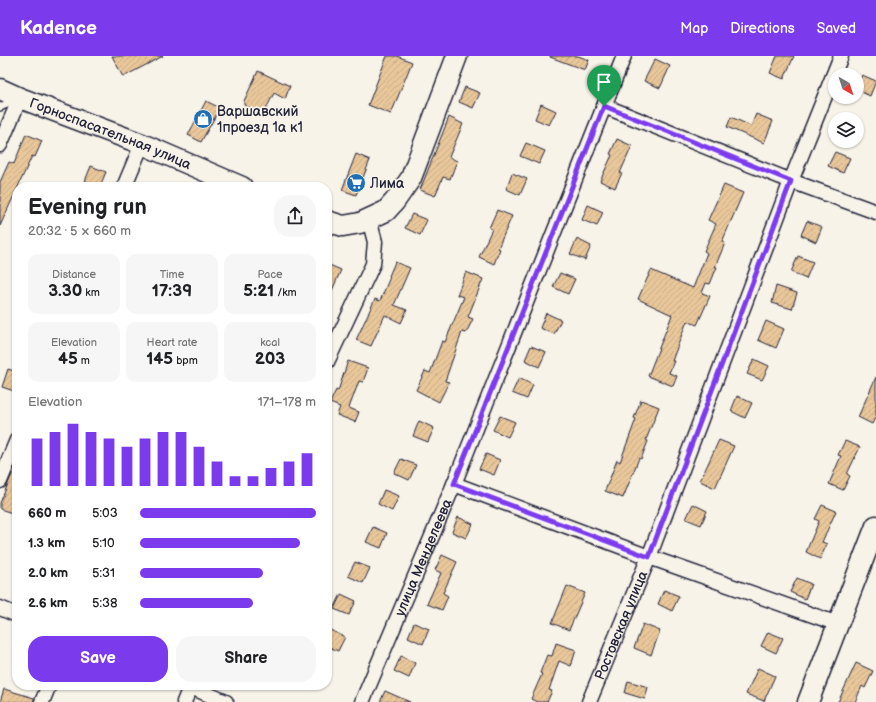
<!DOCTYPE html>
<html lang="en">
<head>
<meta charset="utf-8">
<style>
	body { margin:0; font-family:"Balsamiq Sans",sans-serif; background:#f6f6f6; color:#202124; height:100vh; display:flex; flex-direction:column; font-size:15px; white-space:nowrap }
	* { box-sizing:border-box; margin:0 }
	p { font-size:13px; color:#757577 }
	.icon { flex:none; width:22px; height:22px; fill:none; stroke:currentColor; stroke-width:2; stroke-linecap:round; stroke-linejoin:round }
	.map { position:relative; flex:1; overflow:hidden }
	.drawer { position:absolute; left:12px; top:126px; width:320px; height:508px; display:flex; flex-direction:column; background:#fff; border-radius:16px; box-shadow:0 1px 3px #0004 }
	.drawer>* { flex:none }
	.needle { width:26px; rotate:141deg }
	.fabs { position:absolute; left:828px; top:12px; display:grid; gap:8px }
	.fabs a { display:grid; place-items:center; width:36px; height:36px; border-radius:50%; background:#fff; box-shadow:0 1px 3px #0004; font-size:20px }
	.pin { position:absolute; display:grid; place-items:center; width:34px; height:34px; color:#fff; margin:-41px -17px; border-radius:50% 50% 50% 0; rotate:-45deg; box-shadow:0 0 4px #0007 }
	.pin .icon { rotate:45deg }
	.round { display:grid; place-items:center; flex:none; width:42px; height:42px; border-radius:16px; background:#f6f6f6 }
	.overview { display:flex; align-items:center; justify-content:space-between; height:68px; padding:0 16px }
	h1 { font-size:22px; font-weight:600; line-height:30px }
	.stats { display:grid; grid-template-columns:repeat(3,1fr); gap:6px; height:68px; padding:4px 16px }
	.stats div { display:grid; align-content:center; border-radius:10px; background:#f6f6f6; text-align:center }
	.stats b { font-size:17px; font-weight:600 }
	.stats small { font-size:11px; font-weight:400 }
	.stats p { font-size:11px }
	.chart { height:112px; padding:8px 16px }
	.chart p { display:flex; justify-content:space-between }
	.chart svg { width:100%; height:72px; margin-top:4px; stroke:#7c3aed; stroke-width:6 }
	.cta { display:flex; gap:8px; margin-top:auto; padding:8px 16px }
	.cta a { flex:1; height:46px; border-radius:16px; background:#7c3aed; color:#fff; font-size:16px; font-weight:600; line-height:46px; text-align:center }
	.cta a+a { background:#f6f6f6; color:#202124 }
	ul { padding:0 16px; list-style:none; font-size:13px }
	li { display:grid; grid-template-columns:64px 48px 1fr; align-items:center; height:30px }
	li i { height:10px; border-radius:5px; background:#7c3aed }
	header { display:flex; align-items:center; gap:24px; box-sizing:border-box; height:56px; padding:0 20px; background:#7c3aed; color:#fff }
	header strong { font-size:19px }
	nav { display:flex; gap:22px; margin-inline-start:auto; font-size:14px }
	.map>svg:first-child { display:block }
	.building { fill:url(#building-hatch); stroke:#22223b }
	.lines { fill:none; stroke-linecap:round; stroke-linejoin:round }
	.service-casing { stroke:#22223b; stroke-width:10 }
	.minor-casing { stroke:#22223b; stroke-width:17 }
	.secondary-casing { stroke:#22223b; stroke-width:23 }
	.service { stroke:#f7f3e8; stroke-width:7 }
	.minor { stroke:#f7f3e8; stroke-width:14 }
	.secondary { stroke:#f7f3e8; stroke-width:20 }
	.route-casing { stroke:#fff; stroke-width:8 }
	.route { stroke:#7c3aed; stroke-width:5 }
	.labels { text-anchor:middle; stroke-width:3.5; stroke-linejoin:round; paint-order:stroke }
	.poi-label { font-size:14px; fill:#22223b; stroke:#f7f3e8; text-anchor:start }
	.street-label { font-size:14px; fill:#22223b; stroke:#f7f3e8 }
</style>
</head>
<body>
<header>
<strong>Kadence</strong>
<nav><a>Map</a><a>Directions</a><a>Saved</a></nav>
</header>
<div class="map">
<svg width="876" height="646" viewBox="0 0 876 646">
	<defs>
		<pattern id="building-hatch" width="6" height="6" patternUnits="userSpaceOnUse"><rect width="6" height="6" fill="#e9c79a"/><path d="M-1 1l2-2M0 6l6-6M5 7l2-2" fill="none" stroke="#c8ab86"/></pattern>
	</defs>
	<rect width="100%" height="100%" fill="#f7f3e8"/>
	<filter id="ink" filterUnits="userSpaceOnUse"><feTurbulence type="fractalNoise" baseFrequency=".025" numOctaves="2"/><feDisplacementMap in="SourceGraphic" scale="8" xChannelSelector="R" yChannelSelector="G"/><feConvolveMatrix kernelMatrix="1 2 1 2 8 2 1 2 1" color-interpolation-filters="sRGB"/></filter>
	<g filter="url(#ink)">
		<g class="building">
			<polygon points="112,0 163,0 123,21"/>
			<polygon points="387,0 397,0 412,6 391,58 368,49"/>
			<polygon points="550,0 578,0 589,4 585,14 550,1"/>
			<polygon points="777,0 794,0 784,23 770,17"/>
			<polygon points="655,3 670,10 660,32 644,25"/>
			<polygon points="258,15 290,30 285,43 274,37 263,59 244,49 244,45"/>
			<polygon points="862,19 876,25 870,40 857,34 857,30"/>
			<polygon points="465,31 480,37 473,52 459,46"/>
			<polygon points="206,45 220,52 201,86 188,79"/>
			<polygon points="541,48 556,55 549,69 535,63"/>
			<polygon points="756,58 773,65 764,87 727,71 731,61 751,70"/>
			<polygon points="449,61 463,68 449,101 457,105 450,123 443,121 435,140 420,134"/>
			<polygon points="26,78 42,85 35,101 32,100 0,170 0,126 9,106 14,108"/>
			<polygon points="617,83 632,90 620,117 622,117 615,132 600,125 612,99 610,98"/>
			<polygon points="526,87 545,95 539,108 520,100"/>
			<polygon points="835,96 850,102 843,117 828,110"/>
			<polygon points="356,98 370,104 356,139 342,134"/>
			<polygon points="91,110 106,116 100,130 85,125"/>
			<polygon points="512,117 527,123 520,139 506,133"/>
			<polygon points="724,129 743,137 722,186 725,187 715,211 717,211 710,228 706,227 702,237 710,240 697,269 687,265 672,305 674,305 669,317 677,320 673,330 648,320 672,259 638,243 651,214 693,232 707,197 704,195 716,168 708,164"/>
			<polygon points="588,149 603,156 597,170 582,164"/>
			<polygon points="497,154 512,160 498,192 500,193 494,208 479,201 492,173 489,172"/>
			<polygon points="412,158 427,164 420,179 405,172"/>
			<polygon points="807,165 822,171 816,186 801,179"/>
			<polygon points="577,183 591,190 585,204 570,198"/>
			<polygon points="798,200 813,206 806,223 791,216"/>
			<polygon points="395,206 410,212 394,249 407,254 401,267 385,259 371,290 356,284 375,243 380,245 390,221 389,220"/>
			<polygon points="327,208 341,214 327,246"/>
			<polygon points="466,216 483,223 468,261 473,263 466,277 462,276 445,325 449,326 439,346 416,334 425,315 430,317 442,285 445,286 464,241 457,239"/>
			<polygon points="560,217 575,223 568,238 553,231"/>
			<polygon points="776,230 797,237 792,253 772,247"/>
			<polygon points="546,257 561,264 554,278 540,272"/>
			<polygon points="766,265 784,273 776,292 758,284"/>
			<polygon points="531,290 546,296 539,311 525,304"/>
			<polygon points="754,303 769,310 762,324 747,318"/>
			<polygon points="348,305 368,312 363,326 359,325 349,352 359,356 355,366 337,359 340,351 330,347 336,334 338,335"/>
			<polygon points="8,313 17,316 17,336 2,331"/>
			<polygon points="876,321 876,360 872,368 858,361"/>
			<polygon points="519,322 533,329 527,343 512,337"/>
			<polygon points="737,340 752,347 745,362 731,355"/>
			<polygon points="641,344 659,351 646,384 648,385 641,403 639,402 623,442 605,435 617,404 620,406 636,363 634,362"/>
			<polygon points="500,360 515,366 508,381 493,374"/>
			<polygon points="419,365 434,372 428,386 413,380"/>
			<polygon points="719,384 734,390 715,432 700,425"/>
			<polygon points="845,385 860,391 847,418 850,420 843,434 829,428 841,400 838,399"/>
			<polygon points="486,398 500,404 494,419 479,413"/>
			<polygon points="401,403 416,409 409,424 394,417"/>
			<polygon points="17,406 17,452 15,458 0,453 0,447"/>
			<polygon points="384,434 399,440 392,455 378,448"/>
			<polygon points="693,448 707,455 701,469 686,463"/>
			<polygon points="822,449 836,455 822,486 827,488 820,503 806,496 819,465 815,463"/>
			<polygon points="458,461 473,468 466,482 452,476"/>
			<polygon points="373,471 387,477 381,492 366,486"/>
			<polygon points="442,499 457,506 443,537 448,540 442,554 427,548 441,517 435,514"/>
			<polygon points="355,506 370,512 363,527 348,520"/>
			<polygon points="797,522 811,528 805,543 790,536"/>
			<polygon points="567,530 585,537 569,574 552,567"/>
			<polygon points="664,534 679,540 672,555 658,548"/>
			<polygon points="341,538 356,545 349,559 334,553"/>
			<polygon points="414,567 429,573 423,588 408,581"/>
			<polygon points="643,568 660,575 651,599 634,592"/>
			<polygon points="330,574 345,581 338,595 327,590 327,581"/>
			<polygon points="768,576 783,582 776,597 761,590"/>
			<polygon points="556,587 576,594 571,610 559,605 549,634 552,635 547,646 537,646 531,643 542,618 540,617 547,599 552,600"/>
			<polygon points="401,600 415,607 409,622 394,615"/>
			<polygon points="856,607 873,615 865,632 862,630 855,646 838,646"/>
			<polygon points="758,612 775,620 764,645 746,638"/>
			<polygon points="628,625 648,631 645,643 625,637"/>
			<polygon points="4,633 34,642 34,646 0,646"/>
			<polygon points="385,635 410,646 380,646"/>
		</g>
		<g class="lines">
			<defs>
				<polyline id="service" points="0,51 16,44"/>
				<g id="minor">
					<polyline points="604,50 791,125 876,156"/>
					<polyline points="0,89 20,42"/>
					<polyline points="124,131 142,88"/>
					<polyline points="327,306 373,208 375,186 369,163"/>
					<polyline points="0,425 17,384"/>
					<polyline points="454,428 649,501 838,568"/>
					<polyline points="0,552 17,559"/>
					<polyline points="186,629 226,646"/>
					<polyline points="42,646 49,629"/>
					<polyline points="184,646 191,629"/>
					<path id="s1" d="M362 646 454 428 624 0"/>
					<path id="s2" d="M589 646 649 501 791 125 841 0"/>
				</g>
				<g id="secondary">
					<path id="s3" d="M0 33 20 42 142 88 242 131"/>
					<polyline points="327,165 343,170 360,167 386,155 395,145 411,122 457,0"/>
					<polyline points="808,646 876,470"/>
				</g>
			</defs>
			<use href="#service" class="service-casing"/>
			<use href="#minor" class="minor-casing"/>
			<use href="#secondary" class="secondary-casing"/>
			<use href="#service" class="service"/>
			<use href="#minor" class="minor"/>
			<use href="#secondary" class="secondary"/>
		</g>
	</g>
	<g class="lines" filter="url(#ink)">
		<defs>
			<polygon id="route" points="604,50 791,125 649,501 454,428"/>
		</defs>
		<use href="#route" class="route-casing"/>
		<use href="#route" class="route"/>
	</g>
	<defs>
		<symbol id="shop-disc" viewBox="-11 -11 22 22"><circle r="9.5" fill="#1f6fb2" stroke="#f7f3e8"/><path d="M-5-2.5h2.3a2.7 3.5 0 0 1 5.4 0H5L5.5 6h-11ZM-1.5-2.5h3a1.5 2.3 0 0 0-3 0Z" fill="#fff"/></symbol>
		<symbol id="supermarket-disc" viewBox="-11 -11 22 22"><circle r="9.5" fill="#1f6fb2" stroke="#f7f3e8"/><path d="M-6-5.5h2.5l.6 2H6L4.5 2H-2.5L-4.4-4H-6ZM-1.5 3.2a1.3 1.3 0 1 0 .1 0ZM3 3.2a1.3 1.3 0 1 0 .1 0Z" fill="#fff"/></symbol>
	</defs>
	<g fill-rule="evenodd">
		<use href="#shop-disc" x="192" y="52" width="22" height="22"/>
		<use href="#supermarket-disc" x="345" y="116" width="22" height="22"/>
	</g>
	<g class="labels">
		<g class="poi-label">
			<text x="217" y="60">Варшавский<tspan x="217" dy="16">1проезд 1а к1</tspan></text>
			<text x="370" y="132">Лима</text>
		</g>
		<g class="street-label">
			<text dy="5" stroke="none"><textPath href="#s3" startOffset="119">Горноспасательная улица</textPath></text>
			<text dy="5" stroke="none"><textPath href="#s1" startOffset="157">улица Менделеева</textPath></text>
			<text dy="5" stroke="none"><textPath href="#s2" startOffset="83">Ростовская улица</textPath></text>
		</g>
	</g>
</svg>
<div class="fabs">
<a><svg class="needle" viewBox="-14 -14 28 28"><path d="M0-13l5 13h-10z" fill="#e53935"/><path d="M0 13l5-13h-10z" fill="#757577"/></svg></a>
<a><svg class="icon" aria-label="layers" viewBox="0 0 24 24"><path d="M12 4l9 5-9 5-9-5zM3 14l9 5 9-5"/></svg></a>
</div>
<div class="pin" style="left:604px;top:50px;background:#1e9e55"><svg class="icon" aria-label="arrive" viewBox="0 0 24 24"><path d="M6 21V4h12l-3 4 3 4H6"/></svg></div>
<section class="drawer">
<div class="overview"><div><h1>Evening run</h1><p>20:32 · 5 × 660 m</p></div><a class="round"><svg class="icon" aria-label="share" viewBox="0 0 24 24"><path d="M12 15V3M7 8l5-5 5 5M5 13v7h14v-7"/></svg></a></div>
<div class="stats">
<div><p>Distance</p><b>3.30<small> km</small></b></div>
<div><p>Time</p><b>17:39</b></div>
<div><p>Pace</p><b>5:21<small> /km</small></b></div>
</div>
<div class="stats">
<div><p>Elevation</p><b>45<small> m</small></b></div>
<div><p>Heart rate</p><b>145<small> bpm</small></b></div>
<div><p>kcal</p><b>203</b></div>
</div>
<div class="chart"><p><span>Elevation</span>171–178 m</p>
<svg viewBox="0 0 160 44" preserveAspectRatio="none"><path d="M5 44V15M15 44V11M25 44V6M35 44V11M45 44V15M55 44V20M65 44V15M75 44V11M85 44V11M95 44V20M105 44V29M115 44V38M125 44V38M135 44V33M145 44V29M155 44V24"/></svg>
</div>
<ul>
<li><b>660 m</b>5:03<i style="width:100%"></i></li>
<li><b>1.3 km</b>5:10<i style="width:91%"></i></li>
<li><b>2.0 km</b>5:31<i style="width:70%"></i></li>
<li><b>2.6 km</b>5:38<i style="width:64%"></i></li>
</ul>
<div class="cta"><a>Save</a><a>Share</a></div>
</section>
</div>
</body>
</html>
